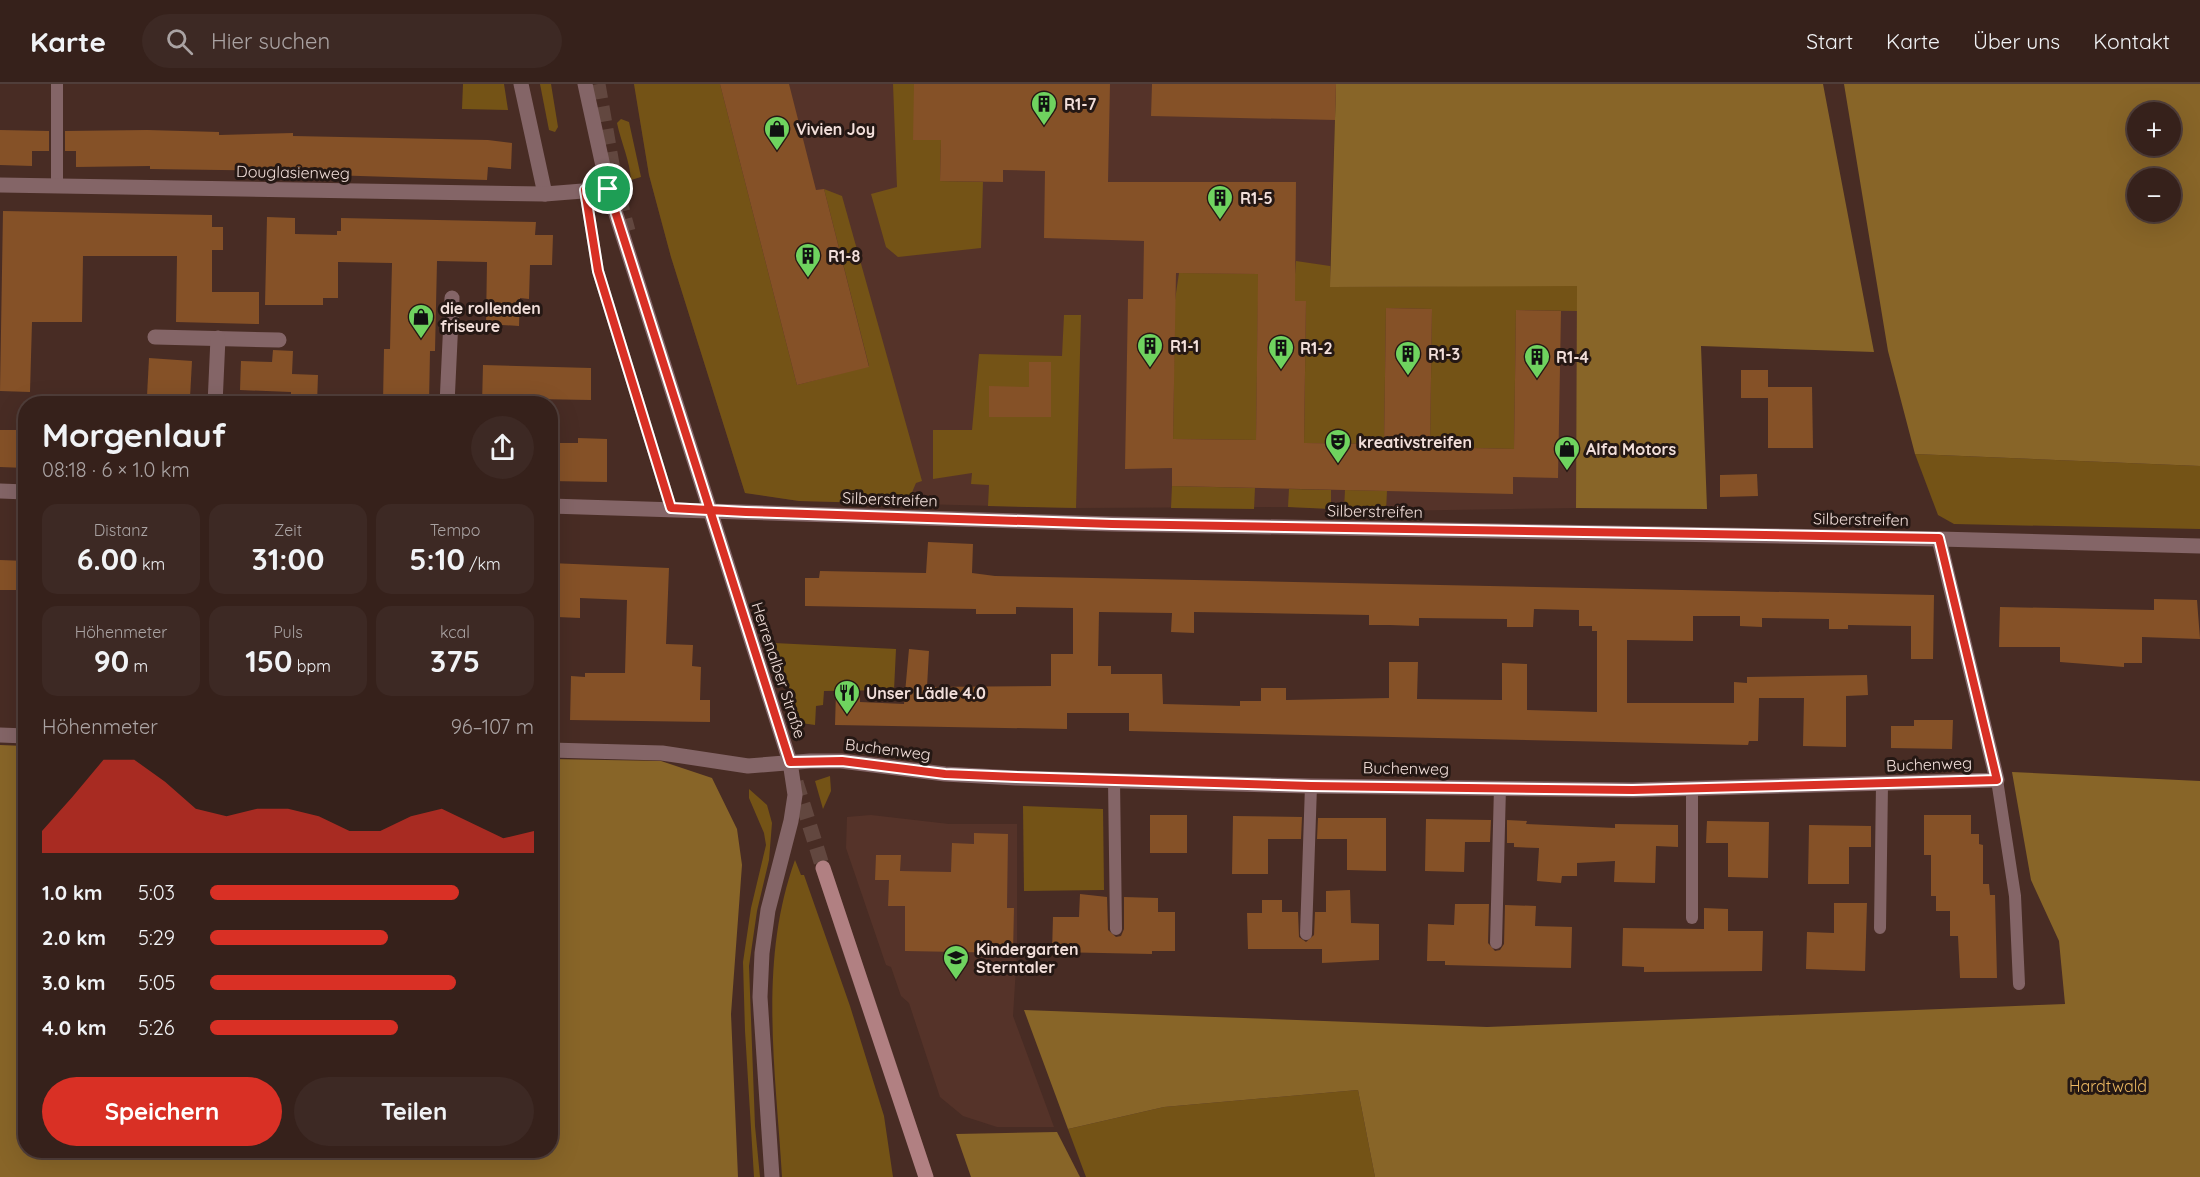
<!DOCTYPE html>
<html lang="de">
<head>
<meta charset="utf-8">
<style>
	body { margin:0; font-family:Quicksand,sans-serif; background:#3d2924; color:#f1f3f6; height:100vh; display:flex; flex-direction:column; font-size:22px; white-space:nowrap }
	* { box-sizing:border-box; margin:0 }
	p { font-size:20px; color:#aaa3a3 }
	.icon { flex:none; width:33px; height:33px; fill:none; stroke:currentColor; stroke-width:2; stroke-linecap:round; stroke-linejoin:round }
	.map { position:relative; flex:1; overflow:hidden }
	.panel { position:absolute; left:18px; top:312px; width:540px; height:762px; display:flex; flex-direction:column; background:#36211b; border-radius:24px; box-shadow:0 6px 24px #0002,0 0 0 2px #503e3a }
	.panel>* { flex:none }
	.buttons { position:absolute; left:2127px; top:18px; display:grid; gap:12px }
	.buttons a { display:grid; place-items:center; width:54px; height:54px; border-radius:50%; background:#36211b; box-shadow:0 6px 24px #0002,0 0 0 2px #503e3a; font-size:30px }
	.pin { position:absolute; display:grid; place-items:center; width:51px; height:51px; color:#fff; margin:-26px; border:3px solid #fff; border-radius:50%; box-shadow:0 2px 6px #0007 }
	.round { display:grid; place-items:center; flex:none; width:63px; height:63px; border-radius:32px; background:#3d2924 }
	.headline { display:flex; align-items:center; justify-content:space-between; height:102px; padding:0 24px }
	h1 { font-size:33px; font-weight:700; line-height:45px }
	.stats { display:grid; grid-template-columns:repeat(3,1fr); gap:9px; height:102px; padding:6px 24px }
	.stats div { display:grid; align-content:center; border-radius:15px; background:#3d2924; text-align:center }
	.stats b { font-size:30px; font-weight:700 }
	.stats small { font-size:16px; font-weight:400 }
	.stats p { font-size:16px }
	.chart { height:168px; padding:12px 24px }
	.chart p { display:flex; justify-content:space-between }
	.chart svg { width:100%; height:108px; margin-top:6px; fill:#d93025; opacity:.7 }
	.primary-button { display:flex; gap:12px; margin-top:auto; padding:12px 24px }
	.primary-button a { flex:1; height:69px; border-radius:36px; background:#d93025; color:#fff; font-size:24px; font-weight:700; line-height:69px; text-align:center }
	.primary-button a+a { background:#3d2924; color:#f1f3f6 }
	ul { padding:0 24px; list-style:none; font-size:20px }
	li { display:grid; grid-template-columns:96px 72px 1fr; align-items:center; height:45px }
	li i { height:15px; border-radius:8px; background:#d93025 }
	header { display:flex; align-items:center; gap:36px; box-sizing:border-box; height:84px; padding:0 30px; background:#36211b; border-bottom:2px solid #503e3a }
	header strong { font-size:28px }
	nav { display:flex; gap:33px; margin-inline-start:auto; font-size:21px }
	.search { width:420px; height:54px; background:#3d2924; display:flex; align-items:center; gap:15px; box-sizing:border-box; padding:0 21px; border-radius:33px; color:#aaa3a3; font-size:22px }
	.map>svg:first-child { display:block }
	.built { fill:#553329 }
	.green { fill:#745316 }
	.forest { fill:#886528; fill-rule:evenodd }
	.building { fill:#855127; fill-rule:evenodd }
	.lines { fill:none; stroke-linecap:round; stroke-linejoin:round }
	.secondary-tunnel { stroke:#62473f; stroke-width:15; stroke-dasharray:15 8; stroke-linecap:butt }
	.lane { stroke:#846567; stroke-width:12 }
	.street { stroke:#846567; stroke-width:15 }
	.secondary { stroke:#b18082; stroke-width:15 }
	.route-casing { stroke:#fff; stroke-width:12 }
	.route { stroke:#d93025; stroke-width:8 }
	.labels { text-anchor:middle; stroke-width:6; stroke-linejoin:round; paint-order:stroke }
	.poi-label { font-size:16px; font-weight:bold; fill:#f2dfda; stroke:#251814; text-anchor:start }
	.street-label { font-size:16px; fill:#f2dfda; stroke:#251814 }
	.park-label { font-size:16px; fill:#eab761; stroke:#251814 }
</style>
</head>
<body>
<header>
<strong>Karte</strong>
<div class="search"><svg class="icon" aria-label="search" viewBox="0 0 24 24"><circle cx="10" cy="10" r="6"/><path d="M15 15l6 6"/></svg>Hier suchen</div>
<nav><a>Start</a><a>Karte</a><a>Über uns</a><a>Kontakt</a></nav>
</header>
<div class="map">
<svg width="2200" height="1093" viewBox="0 0 2200 1093">
	<rect width="100%" height="100%" fill="#482c24"/>
	<g class="built">
		<polygon points="634,0 1336,0 1330,182 1578,201 1576,424 1386,427 1288,423 1076,424 799,417 745,409 671,173 649,91"/>
		<polygon points="871,731 949,740 1017,740 1017,867 1013,932 1054,1043 997,1043 963,1032 940,1013 909,919 901,912 891,883 886,881 846,764 847,733"/>
	</g>
	<g class="green">
		<polygon points="463,0 504,0 508,26 462,25"/>
		<polygon points="540,0 551,0 558,43 555,48 549,46"/>
		<polygon points="634,0 720,0 797,301 869,282 824,105 842,112 922,397 916,399 907,420 799,417 745,409 671,173 649,91"/>
		<polygon points="893,0 914,0 914,56 941,56 940,97 983,98 981,164 898,173 886,163 871,110 897,103"/>
		<path d="M621 35 629 38 641 93 631 96C630 77 621 58 617 39Z"/>
		<polygon points="1296,177 1330,182 1331,203 1578,201 1577,227 1516,226 1514,365 1430,363 1432,225 1386,224 1384,360 1304,359 1306,217 1258,217 1256,356 1173,355 1175,216 1179,189 1295,190"/>
		<polygon points="1064,231 1081,231 1076,424 988,422 989,401 971,400 972,389 933,395 933,346 972,346 979,270 1062,272"/>
		<polygon points="1915,370 2200,382 2200,445 1954,440 1938,431"/>
		<polygon points="1172,402 1255,404 1254,425 1171,424"/>
		<polygon points="1289,405 1331,406 1331,425 1288,423"/>
		<polygon points="1345,406 1387,407 1386,427 1344,426"/>
		<polygon points="774,559 896,565 894,606 824,607 823,621 816,622 815,641 801,639"/>
		<polygon points="830,692 831,707 823,725 815,697"/>
		<polygon points="749,705 767,721 772,739 769,776 757,827 749,882 755,1042 760,1093 754,1093 745,947 743,878 751,824 766,761 764,749 749,714"/>
		<polygon points="1023,722 1103,725 1104,806 1024,807"/>
		<path d="M795 776 801 791H804L850 922 884 1032 893 1093H782C776 988 758 878 795 776Z"/>
		<polygon points="1358,1006 1375,1093 1086,1093 1068,1045 1164,1023"/>
	</g>
	<g class="forest">
		<polygon points="1336,0 1823,0 1874,268 1701,262 1707,425 1576,424 1577,202 1330,203"/>
		<path d="M1844 0H2200V382L1915 370 1888 267ZM2170 28V62H2138V28ZM2170 94V128H2138V94Z"/>
		<polygon points="0,661 25,662 26,1066 550,1066 551,675 661,677 712,694 737,745 742,781 731,930 738,1093 0,1093"/>
		<polygon points="2012,688 2200,697 2200,1093 1375,1093 1358,1006 1164,1023 1068,1045 1024,926 1487,943 2065,920 2059,857 2031,796"/>
		<polygon points="1057,1048 1080,1093 971,1093 956,1050"/>
	</g>
	<g class="building">
		<polygon points="720,0 789,0 816,106 824,105 869,283 797,301"/>
		<path d="M914 0H1110L1108 98H1296L1295 217H1306L1304 359 1384 360 1386 224 1432 225 1430 363 1514 365 1516 226 1561 227 1558 394 1513 393V410L1429 408 1172 402V384L1125 385 1128 215H1143L1144 157 1044 154 1045 87 1003 86V98L940 97 941 56H913ZM1176 189 1258 190 1256 356 1173 355Z"/>
		<polygon points="1152,0 1336,0 1335,36 1151,32"/>
		<polygon points="0,46 49,47 49,67 32,67 32,82 0,81"/>
		<polygon points="147,46 219,48 219,51 293,49 293,52 488,56 512,59 511,85 488,83 487,96 297,90 297,87 150,85 150,82 76,83 76,67 65,67 65,47"/>
		<polygon points="3,127 212,131 212,143 223,143 223,166 212,166 212,208 259,208 259,240 176,238 177,172 83,172 82,238 32,238 30,308 0,307"/>
		<polygon points="267,133 295,134 295,150 337,151 337,147 341,147 341,134 536,138 535,151 553,151 552,181 530,181 529,215 520,214 519,242 486,240 487,178 437,177 435,267 430,267 429,320 387,320 383,318 384,265 390,265 392,179 338,178 338,214 323,214 323,221 265,221"/>
		<polygon points="273,266 293,267 292,290 318,291 317,320 291,320 291,308 240,306 241,277 272,278"/>
		<polygon points="149,274 192,277 190,314 147,312"/>
		<polygon points="1029,278 1051,278 1051,333 989,333 989,302 1029,303"/>
		<polygon points="483,281 591,284 591,316 534,315 534,320 482,320"/>
		<rect x="1741" y="286" width="27" height="28"/>
		<polygon points="1768,303 1812,303 1813,364 1768,364"/>
		<polygon points="0,346 26,346 26,384 0,383"/>
		<polygon points="578,354 607,355 607,398 550,397 550,359 578,359"/>
		<polygon points="1757,390 1758,412 1720,413 1720,391"/>
		<path d="M928 458 973 460 972 489 995 492 1934 511 1933 575H1911V542L1848 541V545H1829V535L1762 534V543L1740 542V532H1693V557L1627 556V619H1734V598L1747 599V593L1867 591 1868 611 1846 612V663L1803 662 1804 614H1759L1758 657H1749L1748 661 1129 647V629H1067V645L835 641 836 608 860 609V618L904 620 909 565 929 567 927 603 1051 602V570H1073V524L1016 523V530H976V525L805 522V494H819L820 487 926 489ZM1534 525 1579 526V542H1592V547H1597V628L1527 626V580L1502 579V616L1417 615 1418 578H1389V614L1286 616V604H1261V617H1240V622L1163 620 1162 590H1111V582H1098L1099 528 1172 529 1171 548 1194 549V528L1369 531V541H1390L1419 542V534L1507 535V543H1533Z"/>
		<polygon points="0,476 26,477 26,506 0,506"/>
		<polygon points="550,479 669,484 666,560 693,561 692,582 701,583 700,616 710,616 710,638 570,636 571,592 585,593 585,589 625,589 627,516 580,514 580,534 557,533 558,512 550,512"/>
		<polygon points="2154,515 2197,516 2200,555 2142,553 2142,579 2124,579 2124,583 2060,578 2060,563 1999,563 2000,523 2154,526"/>
		<polygon points="1914,636 1953,636 1952,665 1891,664 1891,642 1914,642"/>
		<rect x="1150" y="731" width="37" height="38"/>
		<polygon points="1924,731 1971,731 1971,750 1979,750 1979,760 1983,761 1983,800 1989,800 1990,811 1995,811 1997,894 1960,894 1958,852 1950,852 1950,827 1936,827 1936,812 1931,812 1931,771 1924,771"/>
		<polygon points="1233,732 1302,733 1301,755 1268,755 1268,790 1232,790"/>
		<polygon points="1318,734 1386,734 1386,787 1347,786 1347,755 1317,755"/>
		<polygon points="1426,735 1491,736 1490,758 1465,758 1464,788 1425,787"/>
		<polygon points="1507,736 1527,737 1526,740 1615,744 1615,740 1678,741 1678,763 1656,762 1655,799 1614,798 1615,777 1577,779 1577,792 1562,792 1561,799 1537,797 1539,764 1514,763 1514,759 1507,759"/>
		<polygon points="1707,737 1769,738 1768,794 1728,793 1728,759 1706,759"/>
		<polygon points="1809,741 1871,742 1871,763 1849,763 1849,800 1808,800"/>
		<polygon points="974,749 1008,750 1007,824 1014,824 1013,869 905,867 905,822 888,822 889,796 875,796 876,771 901,771 900,787 951,788 952,759 974,760"/>
		<polygon points="1350,806 1351,839 1379,840 1379,876 1322,879 1322,865 1248,865 1247,829 1262,829 1262,816 1282,816 1282,828 1298,828 1299,853 1306,858 1314,851 1315,828 1326,828 1326,807"/>
		<polygon points="1080,810 1107,813 1108,846 1116,853 1121,852 1124,845 1124,813 1158,814 1158,828 1175,828 1175,867 1152,867 1152,870 1052,868 1053,833 1079,833"/>
		<polygon points="1834,819 1867,819 1865,887 1806,885 1807,848 1834,849"/>
		<polygon points="1455,820 1489,820 1488,859 1495,867 1500,866 1504,860 1505,821 1536,822 1535,842 1572,843 1571,884 1445,881 1445,877 1427,877 1428,840 1454,841"/>
		<polygon points="1704,824 1728,825 1728,847 1763,847 1762,887 1644,888 1644,883 1622,882 1623,844 1704,845"/>
	</g>
	<g class="lines">
		<g class="secondary-tunnel">
			<polyline points="598,0 616,103 628,147"/>
			<polyline points="796,698 823,784"/>
		</g>
		<g class="lane">
			<polyline points="57,101 57,0"/>
			<polyline points="585,106 598,187 671,424"/>
			<polyline points="1114,696 1116,845"/>
			<polyline points="1997,696 2015,812 2019,900"/>
			<polyline points="1692,834 1692,705"/>
			<polyline points="1880,844 1882,700"/>
			<polyline points="1306,850 1311,702"/>
			<polyline points="1496,859 1500,703"/>
		</g>
		<g class="street">
			<polyline points="521,0 545,110"/>
			<polyline points="585,0 608,105 790,678 795,711 791,737 768,826 762,869 760,913 772,1093"/>
			<polyline points="0,101 545,110 608,105"/>
			<polyline points="155,253 279,256"/>
			<polyline points="215,320 218,254"/>
			<polyline points="447,320 452,214"/>
			<polyline points="0,407 26,408"/>
			<polyline points="550,422 1112,440 1939,455 2200,462"/>
			<polyline points="0,651 26,652"/>
			<polyline points="550,666 662,669 748,682 810,677 841,677 945,690 1016,694 1311,702 1633,706 1997,696 1939,455"/>
		</g>
		<polyline class="secondary" points="823,784 926,1093"/>
	</g>
	<g class="lines">
		<defs>
			<polyline id="route" points="608,105 790,678 842,677 945,690 1016,693 1311,702 1633,706 1997,696 1939,454 1112,440 746,428 671,424 598,187 585,106 608,105"/>
		</defs>
		<use href="#route" class="route-casing"/>
		<use href="#route" class="route"/>
	</g>
	<defs>
		<symbol id="building-pin" viewBox="-11 -11 22 30"><path d="M0 17L-7.5 6A9.5 9.5 0 1 1 7.5 6Z" fill="#6fd35f" stroke="#251814"/><path d="M-4-6H4V6H1V3H-1V6H-4ZM-2.5-4.3h1.7v1.8h-1.7ZM.8-4.3h1.7v1.8H.8ZM-2.5-1h1.7V.8h-1.7ZM.8-1h1.7V.8H.8Z" fill="#111"/></symbol>
		<symbol id="shop-pin" viewBox="-11 -11 22 30"><path d="M0 17L-7.5 6A9.5 9.5 0 1 1 7.5 6Z" fill="#6fd35f" stroke="#251814"/><path d="M-5-2.5h2.3a2.7 3.5 0 0 1 5.4 0H5L5.5 6h-11ZM-1.5-2.5h3a1.5 2.3 0 0 0-3 0Z" fill="#111"/></symbol>
		<symbol id="theatre-pin" viewBox="-11 -11 22 30"><path d="M0 17L-7.5 6A9.5 9.5 0 1 1 7.5 6Z" fill="#6fd35f" stroke="#251814"/><path d="M-5-5.5Q0-4 5-5.5V0Q5 5 0 6Q-5 5-5 0ZM-3.3-2.5H-1v1.5H-3.3ZM1-2.5H3.3v1.5H1ZM-2.8 1Q0 5.5 2.8 1Z" fill="#111"/></symbol>
		<symbol id="restaurant-pin" viewBox="-11 -11 22 30"><path d="M0 17L-7.5 6A9.5 9.5 0 1 1 7.5 6Z" fill="#6fd35f" stroke="#251814"/><path d="M-5-6h1v4h1v-4h1v4h1v-4h1v5L-1.5 .5V6h-2V.5L-5-1ZM5-6V6H3V1.5H1.5Q1.5-4 5-6Z" fill="#111"/></symbol>
		<symbol id="school-pin" viewBox="-11 -11 22 30"><path d="M0 17L-7.5 6A9.5 9.5 0 1 1 7.5 6Z" fill="#6fd35f" stroke="#251814"/><path d="M0-5L7-2L0 1L-7-2ZM-4 1L0 2.5L4 1V4Q0 6-4 4Z" fill="#111"/></symbol>
	</defs>
	<g fill-rule="evenodd">
		<use href="#building-pin" x="1029" y="5" width="30" height="40"/>
		<use href="#shop-pin" x="762" y="30" width="30" height="40"/>
		<use href="#building-pin" x="1205" y="99" width="30" height="40"/>
		<use href="#building-pin" x="793" y="157" width="30" height="40"/>
		<use href="#shop-pin" x="406" y="218" width="30" height="40"/>
		<use href="#building-pin" x="1135" y="247" width="30" height="40"/>
		<use href="#building-pin" x="1266" y="249" width="30" height="40"/>
		<use href="#building-pin" x="1393" y="255" width="30" height="40"/>
		<use href="#building-pin" x="1522" y="258" width="30" height="40"/>
		<use href="#theatre-pin" x="1323" y="343" width="30" height="40"/>
		<use href="#shop-pin" x="1552" y="350" width="30" height="40"/>
		<use href="#restaurant-pin" x="832" y="594" width="30" height="40"/>
		<use href="#school-pin" x="941" y="859" width="30" height="40"/>
	</g>
	<g class="labels">
		<g class="poi-label">
			<text x="1064" y="26">R1-7</text>
			<text x="796" y="51">Vivien Joy</text>
			<text x="1240" y="120">R1-5</text>
			<text x="828" y="178">R1-8</text>
			<text x="440" y="230">die rollenden<tspan x="440" dy="18">friseure</tspan></text>
			<text x="1170" y="268">R1-1</text>
			<text x="1300" y="270">R1-2</text>
			<text x="1428" y="276">R1-3</text>
			<text x="1556" y="279">R1-4</text>
			<text x="1358" y="364">kreativstreifen</text>
			<text x="1586" y="371">Alfa Motors</text>
			<text x="866" y="615">Unser Lädle 4.0</text>
			<text x="976" y="871">Kindergarten<tspan x="976" dy="18">Sterntaler</tspan></text>
		</g>
		<g class="street-label">
			<text transform="translate(293 88) rotate(1)" y="6">Douglasienweg</text>
			<text transform="translate(890 415) rotate(2)" y="6">Silberstreifen</text>
			<text transform="translate(1375 427) rotate(1)" y="6">Silberstreifen</text>
			<text transform="translate(1861 435) rotate(1)" y="6">Silberstreifen</text>
			<text transform="translate(779 586) rotate(72)" y="6">Herrenalber Straße</text>
			<text transform="translate(888 665) rotate(7)" y="6">Buchenweg</text>
			<text transform="translate(1929 680) rotate(-2)" y="6">Buchenweg</text>
			<text transform="translate(1406 684) rotate(1)" y="6">Buchenweg</text>
		</g>
		<g class="park-label">
			<text x="2108" y="1008">Hardtwald</text>
		</g>
	</g>
</svg>
<div class="buttons">
<a>+</a>
<a>−</a>
</div>
<div class="pin" style="left:608px;top:105px;background:#1e9e55"><svg class="icon" aria-label="arrive" viewBox="0 0 24 24"><path d="M6 21V4h12l-3 4 3 4H6"/></svg></div>
<section class="panel">
<div class="headline"><div><h1>Morgenlauf</h1><p>08:18 · 6 × 1.0 km</p></div><a class="round"><svg class="icon" aria-label="share" viewBox="0 0 24 24"><path d="M12 15V3M7 8l5-5 5 5M5 13v7h14v-7"/></svg></a></div>
<div class="stats">
<div><p>Distanz</p><b>6.00<small> km</small></b></div>
<div><p>Zeit</p><b>31:00</b></div>
<div><p>Tempo</p><b>5:10<small> /km</small></b></div>
</div>
<div class="stats">
<div><p>Höhenmeter</p><b>90<small> m</small></b></div>
<div><p>Puls</p><b>150<small> bpm</small></b></div>
<div><p>kcal</p><b>375</b></div>
</div>
<div class="chart"><p><span>Höhenmeter</span>96–107 m</p>
<svg viewBox="0 0 160 44" preserveAspectRatio="none"><path d="M0 44V35L10 21L20 6L30 6L40 15L50 26L60 29L70 26L80 26L90 29L100 35L110 35L120 29L130 26L140 32L150 38L160 35V44z"/></svg>
</div>
<ul>
<li><b>1.0 km</b>5:03<i style="width:77%"></i></li>
<li><b>2.0 km</b>5:29<i style="width:55%"></i></li>
<li><b>3.0 km</b>5:05<i style="width:76%"></i></li>
<li><b>4.0 km</b>5:26<i style="width:58%"></i></li>
</ul>
<div class="primary-button"><a>Speichern</a><a>Teilen</a></div>
</section>
</div>
</body>
</html>
